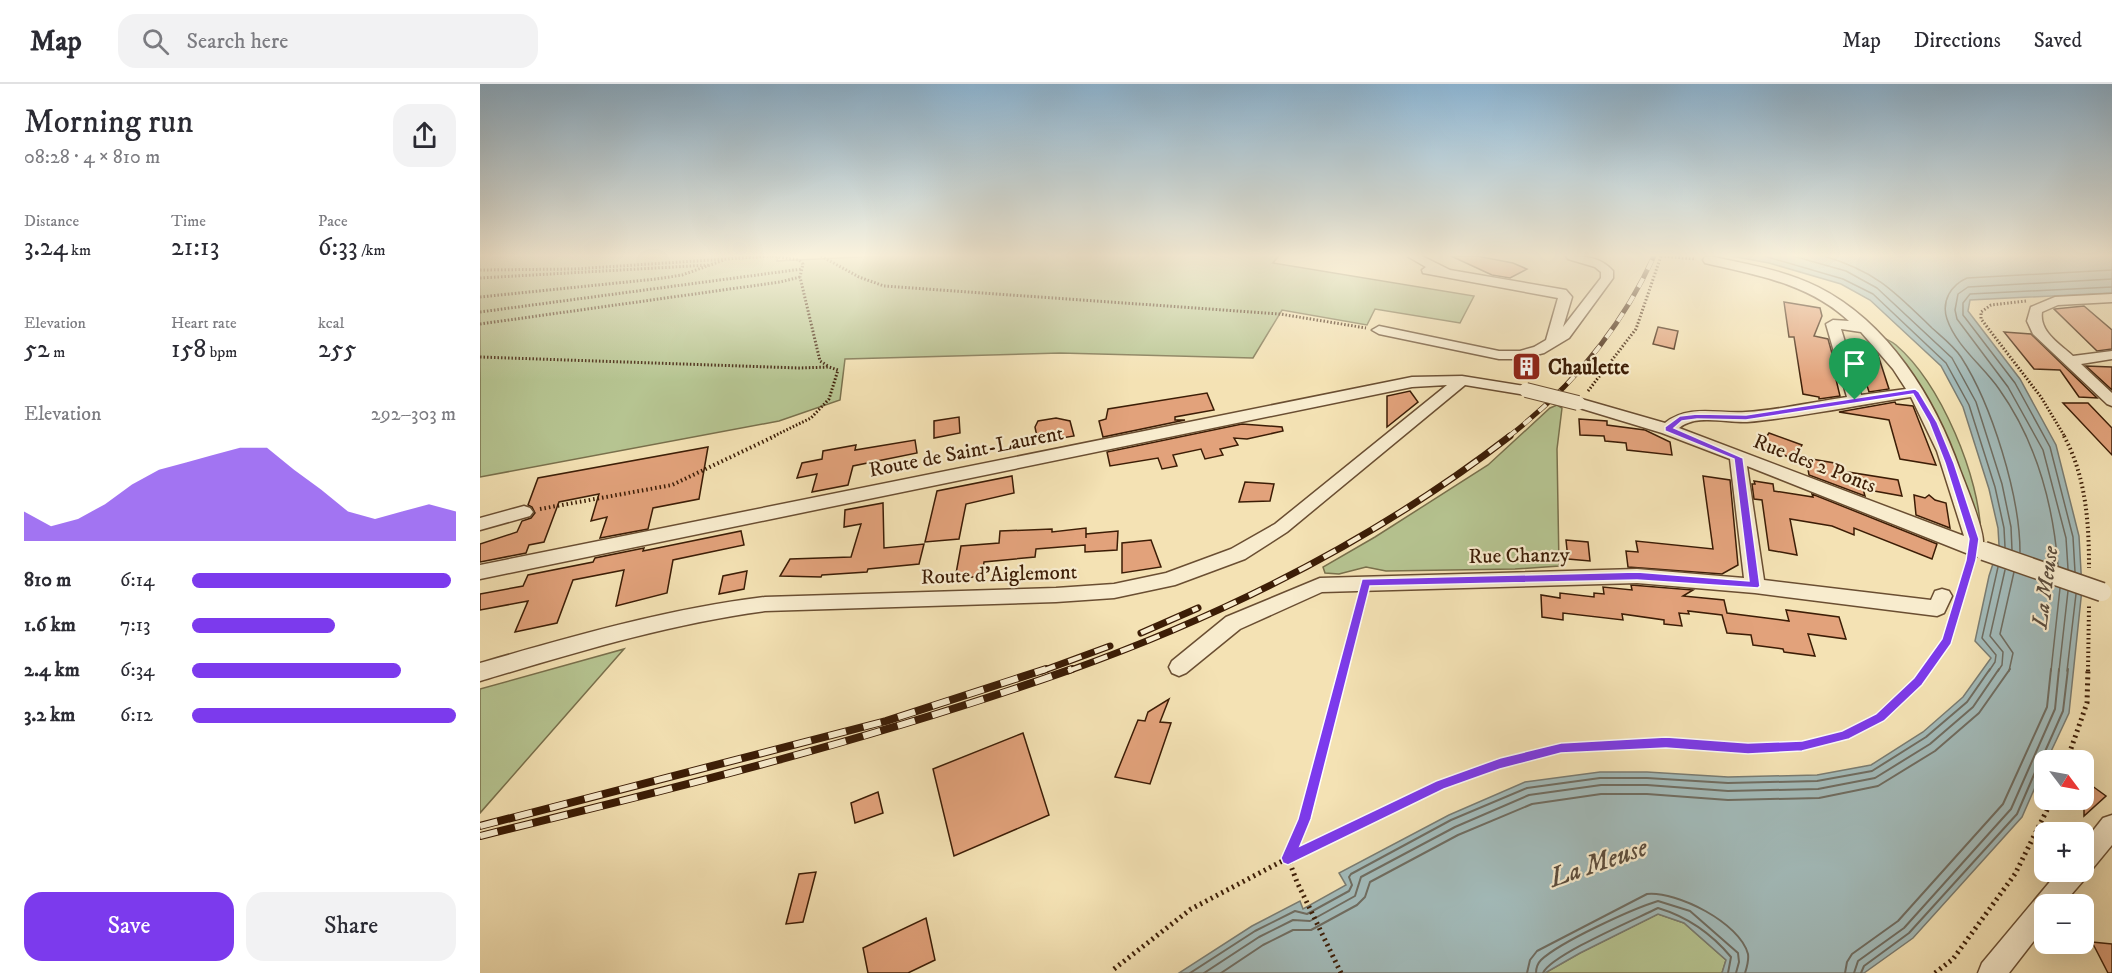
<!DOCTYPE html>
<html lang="en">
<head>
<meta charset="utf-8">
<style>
	body { margin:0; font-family:"IM FELL DW Pica",serif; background:#f2f2f3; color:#2b2b33; height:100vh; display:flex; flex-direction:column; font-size:22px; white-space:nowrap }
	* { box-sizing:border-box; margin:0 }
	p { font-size:20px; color:#7c7c81 }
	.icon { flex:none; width:33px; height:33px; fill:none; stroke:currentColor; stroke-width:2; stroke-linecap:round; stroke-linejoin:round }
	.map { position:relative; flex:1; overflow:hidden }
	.details { display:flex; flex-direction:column; background:#fff; width:480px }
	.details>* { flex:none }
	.needle { width:39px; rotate:122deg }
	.fabs { position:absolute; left:1554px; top:666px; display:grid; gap:12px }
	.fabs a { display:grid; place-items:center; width:60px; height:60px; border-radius:12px; background:#fff; box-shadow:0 6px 24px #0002; font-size:30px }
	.pin { position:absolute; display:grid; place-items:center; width:51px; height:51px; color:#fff; margin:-62px -26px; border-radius:50% 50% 50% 0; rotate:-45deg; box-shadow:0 0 6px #0007 }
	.pin .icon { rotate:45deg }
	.round { display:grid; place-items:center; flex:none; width:63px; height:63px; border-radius:18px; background:#f2f2f3 }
	.headline { display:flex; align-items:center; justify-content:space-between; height:102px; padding:0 24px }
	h1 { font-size:33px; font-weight:600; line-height:45px }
	.stats { display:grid; grid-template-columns:repeat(3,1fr); gap:9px; height:102px; padding:6px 24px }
	.stats div { display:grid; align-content:center }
	.stats b { font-size:26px; font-weight:600 }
	.stats small { font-size:16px; font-weight:400 }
	.stats p { font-size:16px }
	.chart { height:168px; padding:12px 24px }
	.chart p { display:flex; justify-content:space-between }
	.chart svg { width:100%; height:108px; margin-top:6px; fill:#7c3aed; opacity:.7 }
	.button { display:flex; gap:12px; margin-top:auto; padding:12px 24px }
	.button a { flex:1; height:69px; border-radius:18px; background:#7c3aed; color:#fff; font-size:24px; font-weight:600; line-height:69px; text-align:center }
	.button a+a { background:#f2f2f3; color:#2b2b33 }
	ul { padding:0 24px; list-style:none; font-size:20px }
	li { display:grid; grid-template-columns:96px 72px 1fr; align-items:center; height:45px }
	li i { height:15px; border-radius:8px; background:#7c3aed }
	header { display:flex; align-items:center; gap:36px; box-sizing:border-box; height:84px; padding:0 30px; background:#fff; border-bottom:2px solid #e1e1e2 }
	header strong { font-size:28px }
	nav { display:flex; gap:33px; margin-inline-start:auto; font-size:21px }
	.search { width:420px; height:54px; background:#f2f2f3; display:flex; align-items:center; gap:15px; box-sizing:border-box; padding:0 21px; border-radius:18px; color:#7c7c81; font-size:22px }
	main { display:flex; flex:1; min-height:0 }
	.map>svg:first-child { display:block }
	.green { fill:#b6c491; stroke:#79704c; stroke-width:1.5 }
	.water { fill:#a2bab9; stroke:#797b71; stroke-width:1.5 }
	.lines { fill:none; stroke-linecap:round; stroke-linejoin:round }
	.shore-far1 { stroke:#6f6c60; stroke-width:1.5 }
	.shore { stroke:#6f6c60; stroke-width:2 }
	.building { fill:#e2a27b; stroke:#3c1d06; stroke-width:1.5 }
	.minor-casing { stroke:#6a4e32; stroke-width:3 }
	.path-far2 { stroke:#3c1d06; stroke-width:3; stroke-dasharray:1.5 2; stroke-linecap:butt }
	.path-far1 { stroke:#3c1d06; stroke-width:4; stroke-dasharray:1.5 3; stroke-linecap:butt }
	.path { stroke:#3c1d06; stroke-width:5; stroke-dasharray:2 4; stroke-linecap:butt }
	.minor { fill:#f8ecce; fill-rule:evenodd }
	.rail-far2-casing { stroke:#3c1d06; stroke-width:5 }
	.rail-far1-casing { stroke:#3c1d06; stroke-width:7 }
	.rail-casing { stroke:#3c1d06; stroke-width:8 }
	.rail-far2 { stroke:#f8ecce; stroke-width:4; stroke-dasharray:10; stroke-linecap:butt }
	.rail-far1 { stroke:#f8ecce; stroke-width:4.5; stroke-dasharray:14; stroke-linecap:butt }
	.rail { stroke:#f8ecce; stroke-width:6; stroke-dasharray:18; stroke-linecap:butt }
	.minor-bridge-far1-casing { stroke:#6a4e32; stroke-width:16; stroke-linecap:butt }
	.minor-bridge-casing { stroke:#6a4e32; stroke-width:21; stroke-linecap:butt }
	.minor-bridge-far1 { stroke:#f8ecce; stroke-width:14 }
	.minor-bridge { stroke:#f8ecce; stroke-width:18 }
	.route { fill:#7c3aed; stroke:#fff; stroke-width:1.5; fill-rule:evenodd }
	.labels { text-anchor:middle; stroke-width:4.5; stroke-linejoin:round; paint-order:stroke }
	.poi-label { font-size:21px; font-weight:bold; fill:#3c1d06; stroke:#f8ecce; text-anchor:start }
	.street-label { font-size:21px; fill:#3c1d06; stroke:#f8ecce }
	.water-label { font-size:22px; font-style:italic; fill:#5b4c3c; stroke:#f8ecce }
	.near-water-label { font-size:27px; font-style:italic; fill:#5b4c3c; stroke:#f8ecce }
</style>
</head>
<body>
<header>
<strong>Map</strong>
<div class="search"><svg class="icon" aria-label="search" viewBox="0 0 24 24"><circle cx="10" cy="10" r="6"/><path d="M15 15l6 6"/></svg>Search here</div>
<nav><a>Map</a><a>Directions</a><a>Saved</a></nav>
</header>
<main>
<section class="details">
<div class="headline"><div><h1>Morning run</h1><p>08:28 · 4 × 810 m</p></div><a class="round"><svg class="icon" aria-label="share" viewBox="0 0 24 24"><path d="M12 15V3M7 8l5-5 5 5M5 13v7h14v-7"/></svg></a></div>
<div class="stats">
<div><p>Distance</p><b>3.24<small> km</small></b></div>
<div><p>Time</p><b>21:13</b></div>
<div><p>Pace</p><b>6:33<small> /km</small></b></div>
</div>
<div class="stats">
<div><p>Elevation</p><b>52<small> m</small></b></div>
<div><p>Heart rate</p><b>158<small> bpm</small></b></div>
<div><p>kcal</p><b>255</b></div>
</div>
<div class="chart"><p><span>Elevation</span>292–303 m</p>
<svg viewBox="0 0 160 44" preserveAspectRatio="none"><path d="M0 44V32L10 38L20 35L30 29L40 21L50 15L60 12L70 9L80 6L90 6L100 15L110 23L120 32L130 35L140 32L150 29L160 32V44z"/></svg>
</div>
<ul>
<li><b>810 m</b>6:14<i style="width:98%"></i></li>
<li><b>1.6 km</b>7:13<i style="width:54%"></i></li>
<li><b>2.4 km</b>6:34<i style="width:79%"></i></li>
<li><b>3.2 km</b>6:12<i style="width:100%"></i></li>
</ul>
<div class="button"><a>Save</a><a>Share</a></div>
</section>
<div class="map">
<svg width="1632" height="889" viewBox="0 0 1632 889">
	<rect width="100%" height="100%" fill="#f4e2b4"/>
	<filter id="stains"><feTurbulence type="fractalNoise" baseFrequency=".00333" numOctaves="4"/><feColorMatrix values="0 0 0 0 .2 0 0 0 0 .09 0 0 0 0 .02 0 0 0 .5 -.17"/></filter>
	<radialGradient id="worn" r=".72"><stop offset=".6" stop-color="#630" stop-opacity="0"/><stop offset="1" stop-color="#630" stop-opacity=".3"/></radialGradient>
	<g class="green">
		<polygon points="0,172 298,172 297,177 398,172 799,172 793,179 994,212 980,239 895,225 887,241 802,226 773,274 580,269 365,275 360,316 299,337 0,393"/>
		<path d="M1391 249C1399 252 1409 255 1416 261 1461 300 1500 393 1501 452L1453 338Z"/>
		<polygon points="1077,321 1082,324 1077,365 1079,482 1035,485 906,487 886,483 859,490 845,489 843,483 895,453 1008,381 1070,324"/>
		<polygon points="144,565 0,729 0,605"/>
		<polygon points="1178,830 1204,839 1246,876 1242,889 1065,889 1100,869"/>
	</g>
	<polygon class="water" points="1251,172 1632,172 1632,209 1490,216 1488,227 1540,295 1576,361 1599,452 1602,505 1589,629 1567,676 1564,676 1564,683 1542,733 1433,854 1384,889 1242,889 1246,876 1204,839 1178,830 1100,869 1065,889 699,889 772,842 820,817 823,825 866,801 859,789 969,731 1045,698 1120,688 1167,688 1248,693 1337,691 1391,681 1443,648 1483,613 1511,574 1495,557 1509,492 1519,461 1518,444 1509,405 1483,323 1461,282 1390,216 1361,200 1289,179"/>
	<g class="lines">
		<g class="shore-far1">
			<polyline points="1284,172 1363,195 1393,210 1466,279 1489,321 1515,403 1524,444 1525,463"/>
			<polyline points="1313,172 1366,187 1397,204 1472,274 1496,318 1522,400 1531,443 1532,466"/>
			<path d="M1344 172C1397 188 1414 207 1452 244 1462 253 1474 262 1481 273 1512 321 1540 412 1540 468"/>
			<path d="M1578 482C1573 419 1556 357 1519 305 1503 282 1476 262 1467 235 1461 217 1471 201 1487 194L1632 186"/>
			<polyline points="1588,485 1586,454 1563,366 1528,303 1477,235 1475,226 1478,210 1488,203 1632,195"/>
			<polyline points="1595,488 1593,453 1570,363 1535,299 1483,231 1483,219 1490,210 1632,203"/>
			<polyline points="1509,587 1515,578 1516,571 1502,554 1518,483"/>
			<polyline points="1518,587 1522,581 1523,568 1510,552 1525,486"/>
			<polyline points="1529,587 1533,569 1520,550 1534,488"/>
			<polyline points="1571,587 1580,504"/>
			<polyline points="1579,587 1588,507"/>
			<polyline points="1587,587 1596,510"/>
		</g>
		<g class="shore">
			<polyline points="710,889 775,847 815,827 827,830 869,807 872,801 869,793 871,790 971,736 1047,704 1120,694 1167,694 1248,699 1337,697 1392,687 1446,653 1487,618 1510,585"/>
			<polyline points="724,889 779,853 813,836 830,837 875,812 881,793 975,743 1049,711 1121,701 1167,701 1248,707 1338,705 1395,694 1450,660 1493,623 1519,585"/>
			<polyline points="741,889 783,861 813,846 831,846 877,821 885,813 890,798 978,751 1052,720 1121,710 1167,710 1248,716 1339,714 1398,702 1455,667 1499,629 1530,585"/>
			<path d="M1047 889 1050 876 1057 867 1167 810C1197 807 1260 839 1268 870 1269 877 1267 883 1265 889"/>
			<path d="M1056 889C1056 884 1057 880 1061 876 1080 858 1152 825 1178 817L1210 827 1258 869 1259 878 1256 889"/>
			<path d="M1063 889C1071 871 1156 835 1178 824 1208 833 1231 849 1251 873L1248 889"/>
			<polyline points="1365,889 1367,878 1372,870 1418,837 1523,720 1567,623 1571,585"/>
			<polyline points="1374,889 1378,877 1424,844 1531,725 1575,625 1579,585"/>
			<polyline points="1381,889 1384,882 1429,849 1537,730 1556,686 1563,681 1563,672 1583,627 1588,585"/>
		</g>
	</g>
	<g class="building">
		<polygon points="971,172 997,172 1033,179 1047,185 1030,194 1012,191"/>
		<polygon points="1304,218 1340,224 1342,232 1334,252 1348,255 1357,287 1354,287 1360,312 1339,315 1339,313 1323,310 1314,253 1309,253"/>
		<polygon points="1604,222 1632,246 1632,265 1617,267 1574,225"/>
		<polygon points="1178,243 1198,247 1194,265 1173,260"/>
		<polygon points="1524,248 1551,250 1617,314 1599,313 1580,286 1554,285"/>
		<polygon points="1367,258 1388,260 1398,271 1409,305 1389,308 1384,292 1377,291"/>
		<polygon points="1606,282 1632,283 1632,306"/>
		<polygon points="930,307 938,318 907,343 907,312"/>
		<polygon points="727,309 734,326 695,333 695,336 705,336 623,353 619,337 626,335 628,325"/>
		<polygon points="1415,318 1416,320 1433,322 1456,381 1420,375 1409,336 1359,328"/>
		<polygon points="1583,319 1608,319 1632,344 1632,371"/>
		<polygon points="479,333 480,349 454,354 454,337"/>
		<polygon points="576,334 590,337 594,352 558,358 555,343 558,337"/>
		<polygon points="1099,335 1127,337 1127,341 1165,346 1190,358 1192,371 1147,366 1146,359 1125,357 1124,352 1100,351"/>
		<polygon points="762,340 802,343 803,347 767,355 754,354 758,361 740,365 743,371 725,375 721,365 693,371 697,382 682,385 678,374 630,382 627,368"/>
		<polygon points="1289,349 1322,361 1314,375 1280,362"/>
		<polygon points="435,356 437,369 373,382 368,401 332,408 337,390 317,394 322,379 342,375 343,367 376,361 375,366"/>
		<polygon points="228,363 219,415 173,424 168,445 120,454 127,433 111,437 119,410 79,418 64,458 49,461 46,469 0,478 0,460 37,448 42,437 51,434 55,429 52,423 48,421 58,394"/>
		<polygon points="1326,374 1360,380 1362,387 1418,396 1422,412 1383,405 1385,412 1329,391"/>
		<polygon points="532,392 534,409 486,420 479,455 445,458 457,407"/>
		<polygon points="1223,392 1250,396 1258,481 1242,490 1148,483 1146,467 1158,468 1156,457 1233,465"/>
		<polygon points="1274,397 1293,400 1294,407 1333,413 1332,410 1457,460 1452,475 1374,444 1374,451 1352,442 1310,435 1317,471 1289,466 1282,416 1274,415 1272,400 1275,400"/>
		<polygon points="765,398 794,400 790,417 759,418"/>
		<polygon points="1434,411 1445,414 1449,411 1455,416 1466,419 1470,444 1436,431"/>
		<polygon points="403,419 404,464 444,460 439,480 388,485 387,488 342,491 341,493 300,492 310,475 371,473 381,440 364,443 365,426"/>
		<polygon points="606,444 606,454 606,450 638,447 637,466 605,468 605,461 556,465 555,473 504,478 502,492 475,495 481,462 519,459 520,447 572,445 572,448"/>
		<polygon points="261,447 264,461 193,476 187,509 136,522 144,486 93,496 77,539 35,548 48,517 0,526 0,510 43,502 48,491 113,478 115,474 164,464 163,467"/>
		<polygon points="671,456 681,483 642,489 642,459"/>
		<polygon points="1086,456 1108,458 1110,477 1088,475"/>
		<polygon points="267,487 264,505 239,510 243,492"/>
		<polygon points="1151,501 1213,506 1203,512 1244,516 1247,529 1309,537 1306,526 1359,533 1366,555 1328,550 1335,572 1304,568 1303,565 1273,561 1271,551 1247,549 1242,531 1208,527 1209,530 1199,529 1202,542 1184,540 1184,536 1142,530 1143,536 1083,529 1083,536 1062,533 1061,511 1080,514 1080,509 1114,513 1114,509 1124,510 1123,503 1152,506"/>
		<polygon points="689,615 680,638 691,639 670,700 635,693 658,636 665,637 668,628"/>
		<polygon points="543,649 569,731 474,772 453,685"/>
		<polygon points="1604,696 1626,712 1604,732"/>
		<polygon points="398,708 403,729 375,739 371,719"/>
		<polygon points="336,788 323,838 306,840 319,790"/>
		<polygon points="446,834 455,876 428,889 388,889 383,864"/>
		<polygon points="1612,858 1632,860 1632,889 1628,889"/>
	</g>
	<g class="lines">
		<defs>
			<g id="minor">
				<path d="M927 172H942L970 186 1086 206 1092 213 1083 243 1121 194V188L1115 183 1088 175 1086 172C1104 172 1121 173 1133 187V194L1089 254 1064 269 1040 275H1019L899 250 892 246 899 242 1019 267H1040L1054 263 1066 256 1078 214 943 189 942 186 946 183Z"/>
				<path d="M1229 172C1266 180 1304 186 1338 203 1408 238 1455 314 1480 386 1486 402 1504 445 1503 459L1511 462 1513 467 1511 472 1504 474 1486 469 1267 382 1284 496 1451 516 1455 507 1462 505 1469 507 1472 512 1464 529 1457 532 1275 509 1157 499 842 508 760 545 706 589 699 592 692 589 689 583 692 577 746 533 840 494 1157 485 1264 494 1250 375 1182 349 1093 322 1090 319 1098 314 1185 339C1208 320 1238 330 1266 328 1299 326 1333 318 1367 313L1346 240 1353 236 1369 237C1328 199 1276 191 1225 179L1223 176 1225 173ZM1361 245 1381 248 1413 285 1426 305 1381 311ZM1431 313 1457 367 1484 452 1199 344C1216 330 1246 339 1267 338 1322 333 1377 321 1431 313Z"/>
				<path d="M1632 210V218L1578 221 1562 228C1559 248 1580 260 1593 272L1632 267V275L1601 280 1632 309V322L1627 320 1553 250 1547 237 1551 223 1575 213Z"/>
				<path d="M982 292 1051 303 1054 306 1046 311 985 301 807 448 765 475 695 501 634 514 576 518 285 527C187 540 94 569 0 597V579C94 552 187 525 285 513L576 504 634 500 686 489 751 465 795 440 967 301 932 303 0 495V481L932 293Z"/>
				<polygon points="44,422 50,424 53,428 50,432 0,446 0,434"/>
				<polygon points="1632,731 1632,761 1613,784 1606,787 1603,797 1583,820 1564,820 1564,844 1529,889 1498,889 1502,879 1578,788 1604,788 1604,758 1623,734"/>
			</g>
		</defs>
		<use href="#minor" class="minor-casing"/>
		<g class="path-far2">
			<polyline points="292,172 319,176 323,180 320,193 340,277 348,282"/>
			<polyline points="341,172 379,193 404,202 800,230 886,244"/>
			<polyline points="1181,172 1216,175"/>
			<polyline points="0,186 94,185 291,172"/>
			<polyline points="0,194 228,181"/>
			<polyline points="0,213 176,195 202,191 244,176"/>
			<polyline points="1546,217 1511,221 1501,228 1501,235 1561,313 1585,353"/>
			<polyline points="0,228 322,185"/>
			<polyline points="0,240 300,198 320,193"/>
			<polyline points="0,273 319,284 349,283 358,286 349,315 331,334 292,353"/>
			<polyline points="1108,307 1156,245 1181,172"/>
		</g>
		<g class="path-far1">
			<path d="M1584 352C1606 393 1609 438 1609 484"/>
			<polyline points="60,425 192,401 295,352"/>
			<polyline points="1481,514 1491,478"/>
			<polyline points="863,587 882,513"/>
			<polyline points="1446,587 1462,562 1477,527"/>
			<polyline points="1608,587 1609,522"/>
		</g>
		<g class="path">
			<polyline points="1587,676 1607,619 1608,585"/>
			<polyline points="634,885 711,825 808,774 824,735 863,585"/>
			<path d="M861 889 817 798 808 774C885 736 962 692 1046 671 1092 660 1138 658 1186 659 1291 662 1375 680 1448 585"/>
			<polyline points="1455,889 1473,875 1535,790 1572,716"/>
		</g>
		<use href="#minor" class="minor"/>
		<defs>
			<path id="rail-far2" d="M1028 353C1091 304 1141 245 1174 172"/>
			<g id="rail-far1">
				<polyline points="661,549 718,524"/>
				<polyline points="562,587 630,562"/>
				<path d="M588 587C745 531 898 454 1030 352"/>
			</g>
			<g id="rail">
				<polyline points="0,742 406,637 566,585"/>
				<path d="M0 752C200 703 398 654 592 585"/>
			</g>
		</defs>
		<use href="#rail-far2" class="rail-far2-casing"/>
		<use href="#rail-far1" class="rail-far1-casing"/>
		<use href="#rail" class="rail-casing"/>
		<use href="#rail-far2" class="rail-far2"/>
		<use href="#rail-far1" class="rail-far1"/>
		<use href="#rail" class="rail"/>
		<defs>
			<polyline id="minor-bridge-far1" points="1046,306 1098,319"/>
			<polyline id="minor-bridge" points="1504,467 1622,508"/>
		</defs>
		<use href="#minor-bridge-far1" class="minor-bridge-far1-casing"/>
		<use href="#minor-bridge" class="minor-bridge-casing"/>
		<use href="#minor-bridge-far1" class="minor-bridge-far1"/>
		<use href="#minor-bridge" class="minor-bridge"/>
	</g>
	<linearGradient id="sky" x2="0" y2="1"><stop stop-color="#8cb6d5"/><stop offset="0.58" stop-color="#faf2dd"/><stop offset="1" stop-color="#faf2dd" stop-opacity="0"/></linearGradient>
	<rect width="1632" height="296" fill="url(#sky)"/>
	<path class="route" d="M1435 305 1439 308 1457 338 1474 379 1499 455 1496 476 1471 560 1442 601 1404 637 1369 655 1322 667 1268 670 1186 664 1081 669 1020 685 964 705 812 779 808 781 803 779 801 774 818 735 882 495 1157 488 1269 497 1254 375 1185 347V343L1200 332 1217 330 1266 331ZM1433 310 1449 338 1465 379 1489 455 1486 476 1462 555 1434 594 1396 630 1362 647 1322 657 1268 659 1186 653 1081 659 1020 674 956 697 820 762 831 735 890 502 1157 496 1278 504 1280 502 1263 374 1194 344 1202 337 1217 335 1266 336Z"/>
	<defs>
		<symbol id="building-square" viewBox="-11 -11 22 22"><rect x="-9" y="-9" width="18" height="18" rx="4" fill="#8f2418" stroke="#f8ecce"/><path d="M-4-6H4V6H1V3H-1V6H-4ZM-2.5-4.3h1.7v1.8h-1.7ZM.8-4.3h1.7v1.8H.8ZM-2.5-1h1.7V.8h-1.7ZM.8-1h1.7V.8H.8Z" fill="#fff"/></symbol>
	</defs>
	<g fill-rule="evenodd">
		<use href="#building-square" x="1030" y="266" width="33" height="33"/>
	</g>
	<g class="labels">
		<g class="poi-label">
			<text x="1068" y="290">Chaulette</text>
		</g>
		<g class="street-label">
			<text transform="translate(486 367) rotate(-11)" y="7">Route de Saint-Laurent</text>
			<text transform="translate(1335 379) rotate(21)" y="7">Rue des 2 Ponts</text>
			<text transform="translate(1039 471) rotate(-1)" y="7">Rue Chanzy</text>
			<text transform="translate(519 490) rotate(-2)" y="7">Route d'Aiglemont</text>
		</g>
		<g class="water-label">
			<text transform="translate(1564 503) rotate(-82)" y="8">La Meuse</text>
		</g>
		<g class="near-water-label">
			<text transform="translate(1118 778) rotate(-19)" y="9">La Meuse</text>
		</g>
	</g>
	<rect width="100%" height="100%" filter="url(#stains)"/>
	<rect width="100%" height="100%" fill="url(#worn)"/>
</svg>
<div class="fabs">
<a><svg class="needle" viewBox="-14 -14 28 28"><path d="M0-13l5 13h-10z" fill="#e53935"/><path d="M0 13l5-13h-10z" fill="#7c7c81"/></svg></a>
<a>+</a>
<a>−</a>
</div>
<div class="pin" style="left:1375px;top:316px;background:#1e9e55"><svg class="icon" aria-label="arrive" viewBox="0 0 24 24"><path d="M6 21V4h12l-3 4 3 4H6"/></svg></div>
</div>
</main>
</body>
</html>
